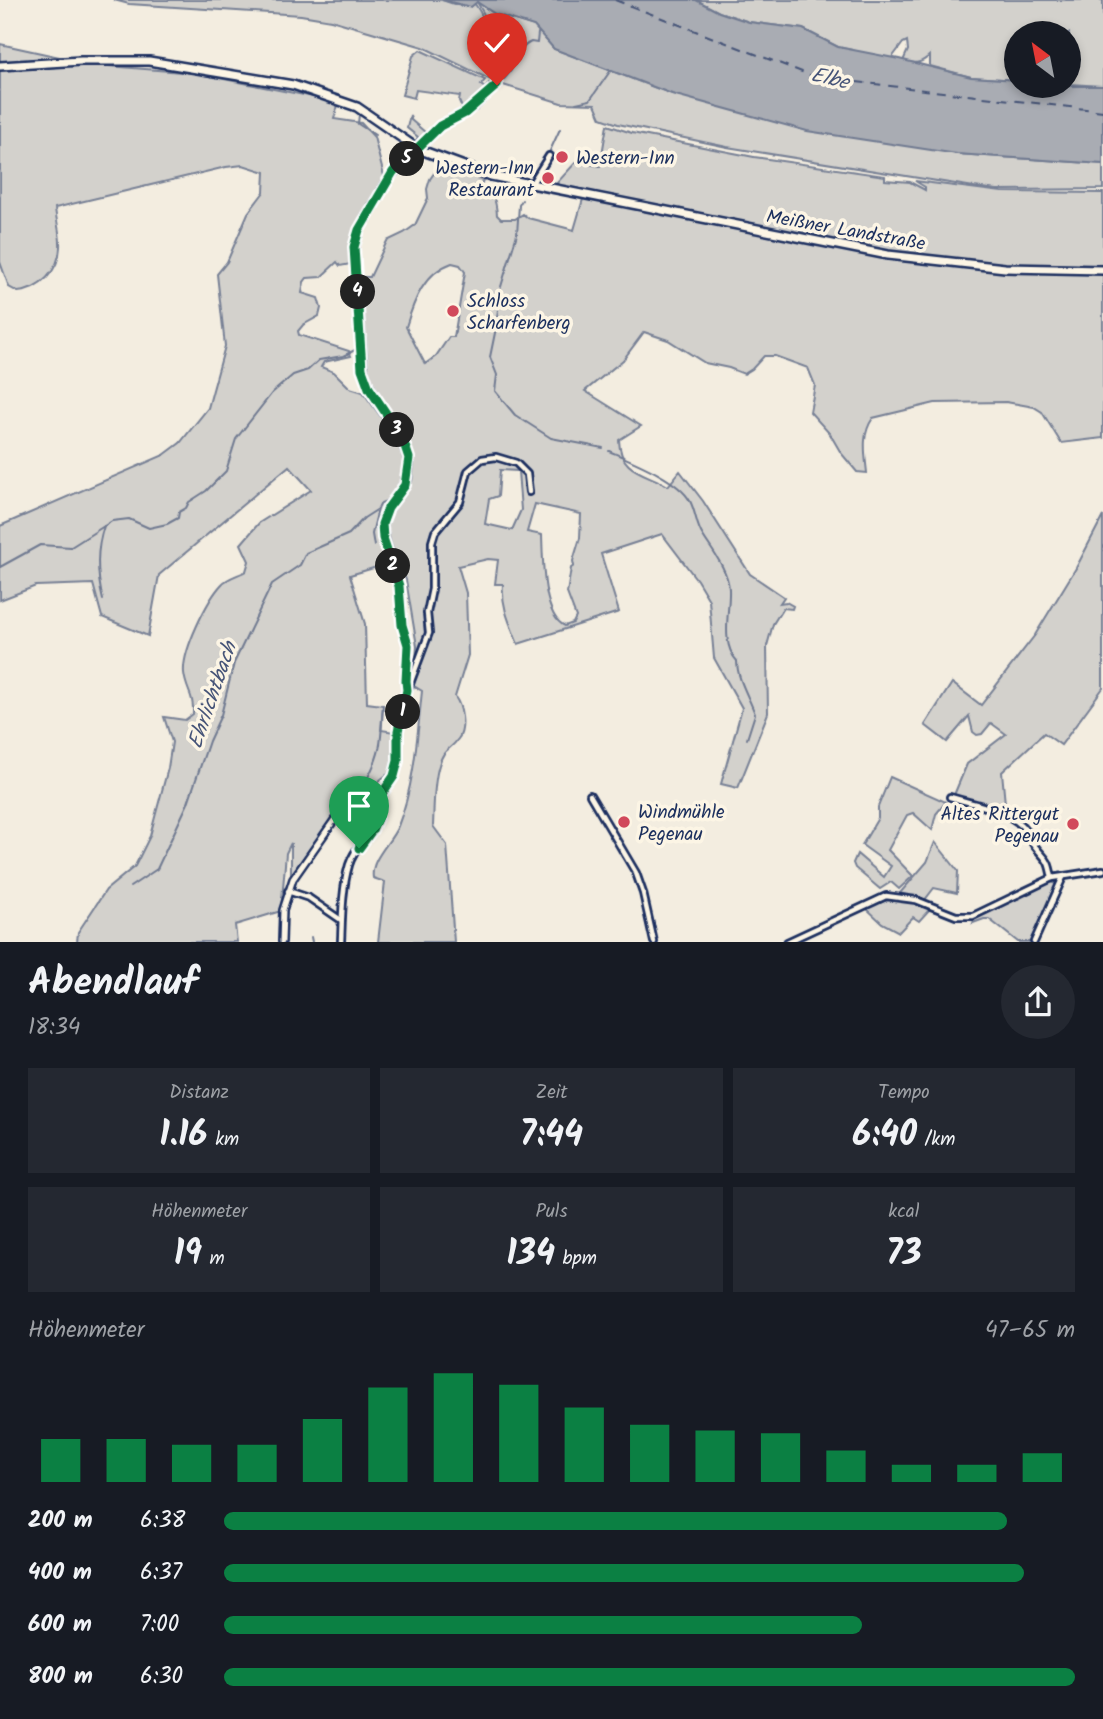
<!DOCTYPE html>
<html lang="de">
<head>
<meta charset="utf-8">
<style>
	body { margin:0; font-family:Kalam,sans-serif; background:#242831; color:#f1f3f6; height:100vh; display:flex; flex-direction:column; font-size:26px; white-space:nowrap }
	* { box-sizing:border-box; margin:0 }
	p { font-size:23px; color:#9ea1a6 }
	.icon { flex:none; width:38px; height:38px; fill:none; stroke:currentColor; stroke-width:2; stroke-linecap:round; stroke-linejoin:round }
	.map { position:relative; height:942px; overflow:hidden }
	.details { display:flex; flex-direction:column; background:#171b24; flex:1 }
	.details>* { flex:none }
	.needle { width:46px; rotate:328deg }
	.fabs { position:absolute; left:1004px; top:21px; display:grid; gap:14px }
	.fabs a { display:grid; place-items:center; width:77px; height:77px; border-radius:50%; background:#171b24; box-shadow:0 4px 10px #0003; font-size:35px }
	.pin { position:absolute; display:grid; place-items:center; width:60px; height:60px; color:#fff; margin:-72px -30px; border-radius:50% 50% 50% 0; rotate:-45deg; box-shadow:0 0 7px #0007 }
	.pin .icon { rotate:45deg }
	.km { position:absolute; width:35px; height:35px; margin:-18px; border-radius:50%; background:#222; color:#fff; font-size:19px; line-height:35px; text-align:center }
	.round { display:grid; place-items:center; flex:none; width:74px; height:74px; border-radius:37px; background:#242831 }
	.summary { display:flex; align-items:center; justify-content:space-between; height:119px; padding:0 28px }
	h1 { font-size:38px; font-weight:800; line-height:52px }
	.stats { display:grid; grid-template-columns:repeat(3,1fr); gap:10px; height:119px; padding:7px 28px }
	.stats div { display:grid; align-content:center; border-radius:0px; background:#242831; text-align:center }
	.stats b { font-size:35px; font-weight:800 }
	.stats small { font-size:19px; font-weight:400 }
	.stats p { font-size:19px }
	.chart { height:196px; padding:14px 28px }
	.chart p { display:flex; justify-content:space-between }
	.chart svg { width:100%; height:126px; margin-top:7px; stroke:#0b8043; stroke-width:6 }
	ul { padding:0 28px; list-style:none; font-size:23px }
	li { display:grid; grid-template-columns:112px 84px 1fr; align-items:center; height:52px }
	li i { height:18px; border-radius:9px; background:#0b8043 }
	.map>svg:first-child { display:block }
	.green { fill:#d3d1cc; stroke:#778095; stroke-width:2; fill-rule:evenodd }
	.water { fill:#a9acb3; stroke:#707a91; stroke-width:2 }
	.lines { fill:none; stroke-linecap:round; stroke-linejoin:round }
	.stream { stroke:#707a91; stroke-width:2 }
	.ferry { stroke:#465478; stroke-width:2; stroke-dasharray:9 7; stroke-linecap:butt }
	.minor-casing { stroke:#1b2f5e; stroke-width:10 }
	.tertiary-casing { stroke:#1b2f5e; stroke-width:10 }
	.primary-casing { stroke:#1b2f5e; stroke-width:12 }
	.minor { stroke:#fcf5e5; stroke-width:4.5 }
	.tertiary { stroke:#fcf5e5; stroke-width:5 }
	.primary { stroke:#fcf5e5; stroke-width:7 }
	.route-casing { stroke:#fff; stroke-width:14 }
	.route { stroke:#0b8043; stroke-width:9 }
	.poi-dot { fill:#d1495b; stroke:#fcf5e5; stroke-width:2.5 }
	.labels { text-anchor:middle; stroke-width:7; stroke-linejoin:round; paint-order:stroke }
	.poi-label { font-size:19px; fill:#1b2f5e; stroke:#fcf5e5; text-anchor:start }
	.street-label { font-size:19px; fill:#1b2f5e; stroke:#fcf5e5 }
	.water-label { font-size:21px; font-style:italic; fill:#465478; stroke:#fcf5e5 }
</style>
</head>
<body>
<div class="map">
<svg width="1103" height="942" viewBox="0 0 1103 942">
	<rect width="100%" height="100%" fill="#f3ede0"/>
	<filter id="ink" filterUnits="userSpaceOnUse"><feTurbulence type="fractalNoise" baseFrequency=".0143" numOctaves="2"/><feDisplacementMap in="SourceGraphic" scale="14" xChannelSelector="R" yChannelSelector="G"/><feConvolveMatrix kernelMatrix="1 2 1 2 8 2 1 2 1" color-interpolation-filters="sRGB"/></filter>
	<g filter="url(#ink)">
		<g class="green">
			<path d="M114 0H442C452 3 466 10 475 4 486 19 503 66 495 82L423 47 331 20 301 15 129 4Z"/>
			<path d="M696 0H1103V86L1069 84V33H1017V80L971 77 930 66V55C921 64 915 64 903 61L908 50 907 41 903 43 891 59 838 47 803 29 749 22 719 12Z"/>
			<path d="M477 2 495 14 534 26 554 49 672 94 957 154 1103 164V189L997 190 974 187 727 147 618 124 601 118 595 104 561 103 500 84C501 57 492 26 477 2Z"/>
			<path d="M0 44 96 65 194 73 339 102 334 119 361 123 374 137 384 176 390 171C372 195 346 234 351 264L340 266 337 262 321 277 307 278 304 282 302 293 318 298 321 308 319 316 303 325 298 331 299 335 349 351 351 356 324 362 321 367 334 372 350 388 363 392 392 432 402 454 405 468 401 482 383 506 377 529 387 564 350 575 365 624 367 703 383 705 381 730 395 732 394 756 389 774C381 777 377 785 370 788 362 790 355 784 347 785L336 805 333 817 291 875V843L286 853 281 911 235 925 237 942H77L78 932 106 890 135 866 150 836 168 768 172 742 164 717 185 720 193 714C194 694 186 691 184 673 182 651 207 600 222 584 227 578 239 575 246 571L249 561 241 544 259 523 311 490 289 466 159 575 148 636 102 617 93 584 36 586 0 600V526L164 455 180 443 208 408 225 346 217 274 227 262 248 213 264 192 265 172 243 165 226 167 55 208C56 220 61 235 60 247 59 271 40 290 18 292L9 287 0 262Z"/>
			<polygon points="420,50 485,80 481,85 485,88 489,83 493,85 468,108 439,123 417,144 415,142 418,137 407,128 410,115 411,120 426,133 445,118 463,110 459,101 460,96 416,90 414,98 402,95 413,56"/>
			<polygon points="607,125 632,133 754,157 885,176 885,180 910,182 925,190 925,187 915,181 1002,192 1103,193 1103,267 1018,267 876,250 555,185 576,162 600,166"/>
			<path d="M442 162 473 174 477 179 483 180 480 187C494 194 496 199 497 215L501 219H515L523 214 528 218 574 230 583 199 575 197 579 196C725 226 869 261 1018 272 1046 274 1075 272 1103 273V438L1061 443 1042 412 1034 407 1006 402 935 403 873 418C861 435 865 453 867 473L857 472 841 453 830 434 810 412 815 385 808 368 775 356H764L752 369 744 374 729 368 705 363 668 340 644 332 623 360 585 391 641 426 619 440C620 473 645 472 668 486L680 471 703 501 750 574 784 597 780 603 786 602 793 606 792 609 783 608 773 624 767 646 768 713 738 788 721 784 742 708 714 658 709 600 697 580 662 534 601 554 619 612 518 644C510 624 501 606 503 584H495L498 560 488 559 458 566 466 593 468 655 455 697C462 706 466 729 458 739 450 751 444 747 439 765 433 784 434 807 433 826L447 845 454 942H378L385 882 373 878C370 859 391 843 398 826 415 783 417 737 422 691L414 686 417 646 406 580 391 544 387 529 389 517 412 481 414 464 403 434 378 398 366 376 359 277H370L387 241 404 233 415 225 428 198 427 189 430 179ZM452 263 460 265 465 272 454 337H449L436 356 425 364 406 327C414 300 424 273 452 263ZM500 470 518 471 521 510 512 530 485 524 489 499 498 496ZM535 504 581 514 580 538 573 561 574 566 571 568 567 593 576 617 573 623 565 626C542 616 543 558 542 535L527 532Z"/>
			<polygon points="1103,516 1103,688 1061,745 1044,733 1002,772 1006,814 954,795 967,764 1006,734 991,723 982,734 977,735 973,732 969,716 947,742 925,725 952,683 981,705 1035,635 1076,568"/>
			<polygon points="890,777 946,802 936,814 932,830 913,813 907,815 888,850 913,876 899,889 891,882 880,889 855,868 853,863 857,854 884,877 891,866 862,845 878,818 878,807"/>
			<polygon points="935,842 958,871 957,893 934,888 924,901 900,893 927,862"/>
			<polygon points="1048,880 1055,884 1055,888 1030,942 1018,942 989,919 984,919 973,923 975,917"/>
			<polygon points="902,898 930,909 919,921 913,917 899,932 882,923 866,908 878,902"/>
		</g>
		<polygon class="water" points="442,0 696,0 719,12 749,22 803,29 838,47 899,59 971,77 1017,80 1017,86 1103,86 1103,164 957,154 807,131 672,94 554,49 534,26 495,14 477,2 471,7"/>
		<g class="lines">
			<g class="stream">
				<path d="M499 83C519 70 513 50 531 42L537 43 538 33"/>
				<polyline points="576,103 590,100 611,70"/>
				<polyline points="359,114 358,124 375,135"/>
				<polyline points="549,153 560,129"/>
				<polyline points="522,200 519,205 517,234 500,290 496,328 490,357 497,375 495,391 515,415 551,438 603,448"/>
				<polyline points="351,263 359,373 366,391 396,437 405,460 401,480 396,492 389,500 381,503 378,509 372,534 374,546"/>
				<path d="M609 451C632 461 678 479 690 501 696 512 696 526 703 536 713 552 728 570 729 589 730 612 720 643 737 661 737 679 749 697 755 714L747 739"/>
				<polyline points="0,567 40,545 71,547 112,521 129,519 149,528 167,524 178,518 179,512 186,508 189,502 206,491 226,471 236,439 272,393 293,375 308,370 319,360 343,356 357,349"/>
				<path d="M103 600C97 576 96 549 104 526"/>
				<path d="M367 779C383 750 381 737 383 705"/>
				<polyline points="130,887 157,869 188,803 209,741 221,715 234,663 272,584 300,565 306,553 349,534 364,518 378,509"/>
				<polyline points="311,937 312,942"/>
			</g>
			<polyline class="ferry" points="615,0 815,77 1103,111"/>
			<defs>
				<g id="minor">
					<polyline points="419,148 440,126 474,107 497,85"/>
					<polyline points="532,183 549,156"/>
					<polyline points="408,689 429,633 427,613 432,589 432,542 435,532 460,502 468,471 482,459 496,457 516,463 527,474 529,492"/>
					<polyline points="590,795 636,873 643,893 654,942"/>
					<path d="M950 797C973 804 1005 809 1022 826 1027 831 1030 839 1034 845 1046 861 1048 856 1052 878"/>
					<polyline points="288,891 309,898 341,920"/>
					<path d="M341 942C342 917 342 889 349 865 356 841 382 829 377 801"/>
					<polyline points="787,942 886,896 916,900 956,916 973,916 1052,878 1103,870"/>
					<polyline points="1034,942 1063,877"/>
				</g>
				<polyline id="tertiary" points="282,942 283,910 293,879 335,819 355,807 377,801 382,796 394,776 398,761 398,731 407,690 406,681 408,645 403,625 399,586 383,538 381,524 388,508 405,485 409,458 402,437 375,397 364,374 354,251 359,230 389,178 418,149"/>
				<polyline id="primary" points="0,66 81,61 149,61 293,85 357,107 418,149 491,176 888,255 1005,268 1103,270"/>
			</defs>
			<use href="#minor" class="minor-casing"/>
			<use href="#tertiary" class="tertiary-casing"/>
			<use href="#primary" class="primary-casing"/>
			<use href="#minor" class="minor"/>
			<use href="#tertiary" class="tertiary"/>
			<use href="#primary" class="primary"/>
		</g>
	</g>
	<g class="lines" filter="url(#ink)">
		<defs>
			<polyline id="route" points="359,848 372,830 377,818 377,801 394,776 398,761 398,731 407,690 406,681 408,645 402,625 399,586 383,538 382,524 388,508 405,485 409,458 402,437 369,388 362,369 354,247 359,230 393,172 440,126 465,113 497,85"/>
		</defs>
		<use href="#route" class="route-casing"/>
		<use href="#route" class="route"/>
	</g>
	<g class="poi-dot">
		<circle cx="562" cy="157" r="7"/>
		<circle cx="548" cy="178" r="7"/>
		<circle cx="453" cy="311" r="7"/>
		<circle cx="624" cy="822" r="7"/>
		<circle cx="1073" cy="824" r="7"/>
	</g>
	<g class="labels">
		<g class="poi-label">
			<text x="576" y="164">Western-Inn</text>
			<text x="534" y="174" text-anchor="end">Western-Inn<tspan x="534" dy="22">Restaurant</tspan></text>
			<text x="467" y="307">Schloss<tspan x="467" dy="22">Scharfenberg</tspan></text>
			<text x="638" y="818">Windmühle<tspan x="638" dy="22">Pegenau</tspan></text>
			<text x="1059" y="820" text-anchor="end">Altes Rittergut<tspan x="1059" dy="22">Pegenau</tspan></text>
		</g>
		<g class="street-label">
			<text transform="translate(846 229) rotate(10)" y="7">Meißner Landstraße</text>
		</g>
		<g class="water-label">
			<text transform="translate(830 78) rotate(13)" y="7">Elbe</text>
			<text transform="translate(212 695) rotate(-71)" y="7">Ehrlichtbach</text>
		</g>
	</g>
</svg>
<div class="fabs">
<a><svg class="needle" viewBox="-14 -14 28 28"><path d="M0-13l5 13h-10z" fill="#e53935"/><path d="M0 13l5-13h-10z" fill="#9ea1a6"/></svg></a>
</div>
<div class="pin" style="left:359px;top:848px;background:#1e9e55"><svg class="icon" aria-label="arrive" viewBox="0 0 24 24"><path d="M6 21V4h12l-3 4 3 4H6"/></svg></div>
<div class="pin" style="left:497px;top:85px;background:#d93025"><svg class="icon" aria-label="check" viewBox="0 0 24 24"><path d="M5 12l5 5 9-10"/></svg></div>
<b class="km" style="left:403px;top:712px">1</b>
<b class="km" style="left:393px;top:566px">2</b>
<b class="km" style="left:397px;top:430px">3</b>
<b class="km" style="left:358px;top:292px">4</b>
<b class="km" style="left:407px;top:159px">5</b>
</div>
<section class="details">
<div class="summary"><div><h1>Abendlauf</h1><p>18:34</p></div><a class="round"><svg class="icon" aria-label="share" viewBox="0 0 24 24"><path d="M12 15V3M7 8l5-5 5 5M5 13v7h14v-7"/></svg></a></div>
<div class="stats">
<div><p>Distanz</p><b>1.16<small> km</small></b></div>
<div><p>Zeit</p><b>7:44</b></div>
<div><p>Tempo</p><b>6:40<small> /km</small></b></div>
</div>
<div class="stats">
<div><p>Höhenmeter</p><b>19<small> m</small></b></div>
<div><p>Puls</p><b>134<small> bpm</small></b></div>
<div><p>kcal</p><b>73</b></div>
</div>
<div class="chart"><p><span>Höhenmeter</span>47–65 m</p>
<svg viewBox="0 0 160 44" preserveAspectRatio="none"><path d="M5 44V29M15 44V29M25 44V31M35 44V31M45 44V22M55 44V11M65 44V6M75 44V10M85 44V18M95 44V24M105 44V26M115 44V27M125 44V33M135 44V38M145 44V38M155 44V34"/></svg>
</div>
<ul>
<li><b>200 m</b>6:38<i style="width:92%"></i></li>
<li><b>400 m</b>6:37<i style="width:94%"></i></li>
<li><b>600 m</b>7:00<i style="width:75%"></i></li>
<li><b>800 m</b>6:30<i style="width:100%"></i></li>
</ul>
</section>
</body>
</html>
